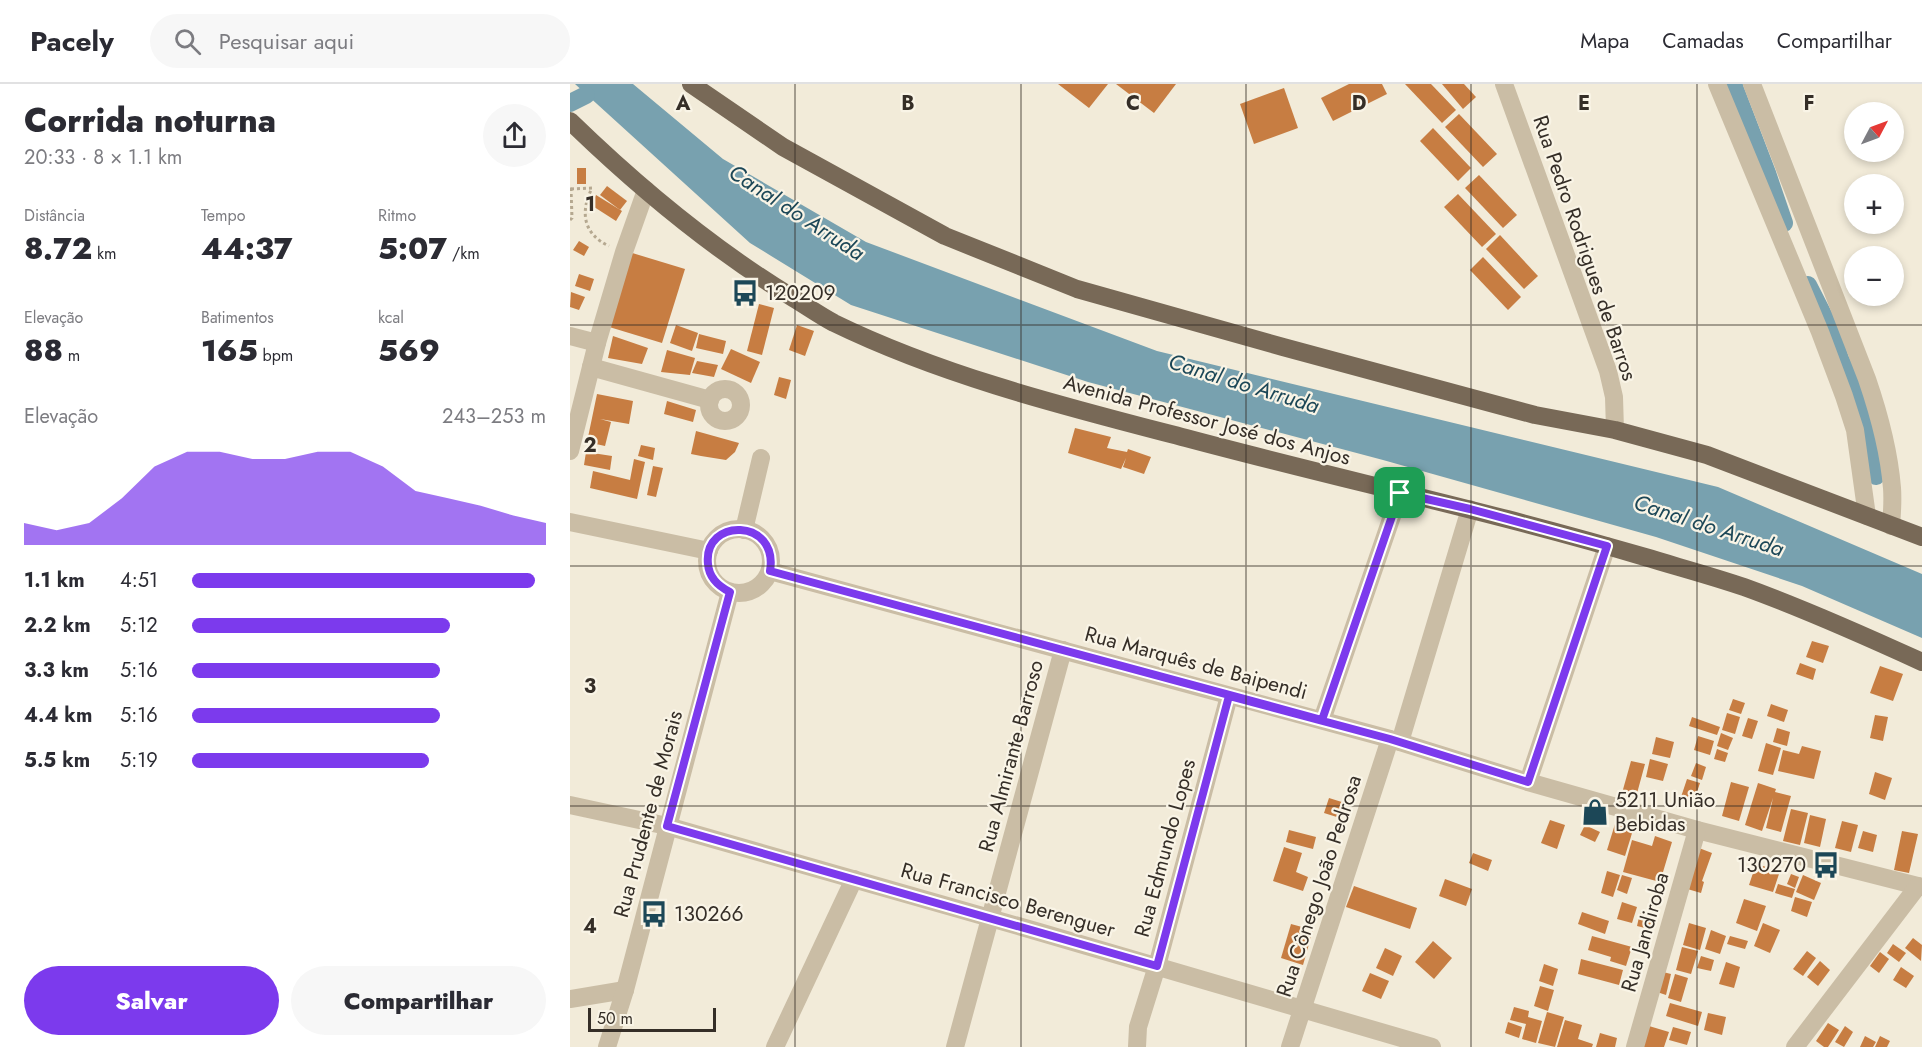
<!DOCTYPE html>
<html lang="pt">
<head>
<meta charset="utf-8">
<style>
	body { margin:0; font-family:Jost,sans-serif; background:#f7f7f7; color:#2b2b33; height:100vh; display:flex; flex-direction:column; font-size:22px; white-space:nowrap }
	* { box-sizing:border-box; margin:0 }
	p { font-size:20px; color:#7c7c81 }
	.icon { flex:none; width:33px; height:33px; fill:none; stroke:currentColor; stroke-width:2; stroke-linecap:round; stroke-linejoin:round }
	.map { position:relative; flex:1; overflow:hidden }
	.side { display:flex; flex-direction:column; background:#fff; width:570px }
	.side>* { flex:none }
	.needle { width:39px; rotate:49deg }
	.tools { position:absolute; left:1274px; top:18px; display:grid; gap:12px }
	.tools a { display:grid; place-items:center; width:60px; height:60px; border-radius:50%; background:#fff; box-shadow:0 3px 9px #0003; font-size:30px }
	.scale { position:absolute; left:18px; bottom:15px; width:128px; box-sizing:border-box; padding-left:6px; border:3px solid #352e27; border-top:0; font-size:16px; line-height:21px; white-space:nowrap; color:#352e27; -webkit-text-stroke:4px #f9f4e6; paint-order:stroke }
	.pin { position:absolute; display:grid; place-items:center; width:51px; height:51px; color:#fff; margin:-26px; border-radius:12px; box-shadow:0 3px 9px #0006 }
	.round { display:grid; place-items:center; flex:none; width:63px; height:63px; border-radius:32px; background:#f7f7f7 }
	.head { display:flex; align-items:center; justify-content:space-between; height:102px; padding:0 24px }
	h1 { font-size:33px; font-weight:800; line-height:45px }
	.stats { display:grid; grid-template-columns:repeat(3,1fr); gap:9px; height:102px; padding:6px 24px }
	.stats div { display:grid; align-content:center }
	.stats b { font-size:30px; font-weight:800 }
	.stats small { font-size:16px; font-weight:400 }
	.stats p { font-size:16px }
	.chart { height:168px; padding:12px 24px }
	.chart p { display:flex; justify-content:space-between }
	.chart svg { width:100%; height:108px; margin-top:6px; fill:#7c3aed; opacity:.7 }
	.action { display:flex; gap:12px; margin-top:auto; padding:12px 24px }
	.action a { flex:1; height:69px; border-radius:36px; background:#7c3aed; color:#fff; font-size:24px; font-weight:800; line-height:69px; text-align:center }
	.action a+a { background:#f7f7f7; color:#2b2b33 }
	ul { padding:0 24px; list-style:none; font-size:20px }
	li { display:grid; grid-template-columns:96px 72px 1fr; align-items:center; height:45px }
	li i { height:15px; border-radius:8px; background:#7c3aed }
	header { display:flex; align-items:center; gap:36px; box-sizing:border-box; height:84px; padding:0 30px; background:#fff; border-bottom:2px solid #e1e1e2 }
	header strong { font-size:28px }
	nav { display:flex; gap:33px; margin-inline-start:auto; font-size:21px }
	.search { width:420px; height:54px; background:#f7f7f7; display:flex; align-items:center; gap:15px; box-sizing:border-box; padding:0 21px; border-radius:33px; color:#7c7c81; font-size:22px }
	main { display:flex; flex:1; min-height:0 }
	.map>svg:first-child { display:block }
	.water { fill:#78a1af }
	.lines { fill:none; stroke-linecap:round; stroke-linejoin:round }
	.canal { stroke:#78a1af; stroke-width:18 }
	.building { fill:#c77d42 }
	.path { stroke:#b5a890; stroke-width:3; stroke-dasharray:3 3; stroke-linecap:butt }
	.minor { stroke:#cabda5; stroke-width:18 }
	.major { stroke:#786957; stroke-width:18 }
	.route-casing { stroke:#fff; stroke-width:12 }
	.route { stroke:#7c3aed; stroke-width:8 }
	.grid { fill:none; stroke:#352e27; stroke-width:1.5; stroke-opacity:0.55 }
	.labels { text-anchor:middle; stroke-width:4.5; stroke-linejoin:round; paint-order:stroke }
	.street-label { font-size:21px; fill:#352e27; stroke:#f9f4e6 }
	.poi-label { font-size:21px; fill:#352e27; stroke:#f9f4e6; text-anchor:start }
	.water-label { font-size:22px; font-style:italic; fill:#1c4757; stroke:#f9f4e6 }
	.grid-label { font-size:20px; text-anchor:middle; font-weight:bold; fill:#352e27; stroke:#f9f4e6; stroke-width:4.5; stroke-linejoin:round; paint-order:stroke }
</style>
</head>
<body>
<header>
<strong>Pacely</strong>
<div class="search"><svg class="icon" aria-label="search" viewBox="0 0 24 24"><circle cx="10" cy="10" r="6"/><path d="M15 15l6 6"/></svg>Pesquisar aqui</div>
<nav><a>Mapa</a><a>Camadas</a><a>Compartilhar</a></nav>
</header>
<main>
<section class="side">
<div class="head"><div><h1>Corrida noturna</h1><p>20:33 · 8 × 1.1 km</p></div><a class="round"><svg class="icon" aria-label="share" viewBox="0 0 24 24"><path d="M12 15V3M7 8l5-5 5 5M5 13v7h14v-7"/></svg></a></div>
<div class="stats">
<div><p>Distância</p><b>8.72<small> km</small></b></div>
<div><p>Tempo</p><b>44:37</b></div>
<div><p>Ritmo</p><b>5:07<small> /km</small></b></div>
</div>
<div class="stats">
<div><p>Elevação</p><b>88<small> m</small></b></div>
<div><p>Batimentos</p><b>165<small> bpm</small></b></div>
<div><p>kcal</p><b>569</b></div>
</div>
<div class="chart"><p><span>Elevação</span>243–253 m</p>
<svg viewBox="0 0 160 44" preserveAspectRatio="none"><path d="M0 44V35L10 38L20 35L30 25L40 12L50 6L60 6L70 9L80 9L90 6L100 6L110 12L120 22L130 25L140 28L150 32L160 35V44z"/></svg>
</div>
<ul>
<li><b>1.1 km</b>4:51<i style="width:97%"></i></li>
<li><b>2.2 km</b>5:12<i style="width:73%"></i></li>
<li><b>3.3 km</b>5:16<i style="width:70%"></i></li>
<li><b>4.4 km</b>5:16<i style="width:70%"></i></li>
<li><b>5.5 km</b>5:19<i style="width:67%"></i></li>
</ul>
<div class="action"><a>Salvar</a><a>Compartilhar</a></div>
</section>
<div class="map">
<svg width="1352" height="963" viewBox="0 0 1352 963">
	<rect width="100%" height="100%" fill="#f2ebd9"/>
	<polygon class="water" points="5,0 63,0 153,75 296,158 587,267 1148,403 1352,490 1352,554 1232,502 1086,453 813,376 518,298 281,221 180,159"/>
	<g class="lines">
		<g class="canal">
			<polyline points="1163,0 1197,89 1214,139"/>
			<polyline points="0,19 16,11"/>
			<polyline points="1238,201 1262,248 1270,275 1292,320 1303,350 1306,392"/>
		</g>
	</g>
	<g class="building">
		<polygon points="488,0 538,0 519,24"/>
		<polygon points="546,0 606,0 584,29"/>
		<polygon points="779,0 812,0 817,10 763,37 751,14"/>
		<polygon points="835,0 861,0 886,26 872,39"/>
		<polygon points="872,0 894,0 906,13 893,25"/>
		<polygon points="714,4 728,44 684,60 670,20"/>
		<polygon points="889,30 927,70 913,83 875,43"/>
		<polygon points="863,44 901,84 888,97 850,57"/>
		<rect x="7" y="84" width="9" height="16"/>
		<polygon points="909,91 947,131 933,144 895,104"/>
		<polygon points="37,102 57,117 50,126 30,111"/>
		<polygon points="888,110 926,150 912,163 874,123"/>
		<polygon points="26,111 52,127 46,137 21,121"/>
		<polygon points="930,151 968,192 954,205 916,165"/>
		<polygon points="9,157 19,163 14,172 3,166"/>
		<polygon points="59,168 115,185 92,259 36,242"/>
		<polygon points="913,173 951,213 938,226 900,186"/>
		<polygon points="9,190 24,195 20,207 5,202"/>
		<polygon points="1,208 15,213 9,226 0,223"/>
		<polygon points="189,220 204,224 192,271 177,267"/>
		<polygon points="106,241 128,249 122,267 100,259"/>
		<polygon points="227,241 244,247 235,272 219,266"/>
		<polygon points="129,250 156,257 153,270 126,264"/>
		<polygon points="43,252 78,264 72,280 38,274"/>
		<polygon points="161,265 190,278 181,299 151,285"/>
		<polygon points="97,266 125,274 120,291 91,288"/>
		<polygon points="127,277 148,281 144,293 122,289"/>
		<polygon points="209,293 221,296 216,315 204,311"/>
		<polygon points="27,310 63,317 59,340 30,335 41,338 35,362 17,358"/>
		<polygon points="97,317 126,326 123,338 94,330"/>
		<polygon points="505,344 541,353 537,364 557,368 558,365 581,373 574,390 553,383 556,374 551,385 498,369"/>
		<polygon points="126,347 169,359 165,368 156,376 131,372 121,370"/>
		<polygon points="71,361 85,364 83,376 68,372"/>
		<polygon points="16,368 42,372 40,386 14,381"/>
		<polygon points="64,375 75,378 67,415 20,404 23,387 60,396"/>
		<polygon points="83,382 93,384 86,413 77,411"/>
		<polygon points="1242,557 1259,562 1253,579 1236,573"/>
		<polygon points="1230,579 1246,585 1243,596 1226,590"/>
		<polygon points="1310,582 1333,590 1323,617 1300,609"/>
		<polygon points="1163,615 1175,619 1171,630 1159,626"/>
		<polygon points="1201,620 1218,626 1214,638 1197,632"/>
		<polygon points="1157,629 1170,633 1165,650 1152,646"/>
		<polygon points="1305,631 1318,633 1313,657 1300,654"/>
		<polygon points="1122,633 1150,643 1147,651 1119,642"/>
		<polygon points="1178,634 1188,637 1182,655 1172,652"/>
		<polygon points="1207,644 1220,648 1217,662 1203,658"/>
		<polygon points="1151,649 1163,654 1158,666 1147,662"/>
		<polygon points="1128,652 1144,657 1140,671 1124,666"/>
		<polygon points="1086,653 1104,658 1100,674 1082,670"/>
		<polygon points="1196,659 1211,664 1203,691 1188,687"/>
		<polygon points="1232,662 1251,667 1244,695 1208,687 1213,666 1229,670"/>
		<polygon points="1147,665 1158,669 1155,678 1144,675"/>
		<polygon points="1080,675 1098,680 1093,697 1076,693"/>
		<polygon points="1061,677 1075,680 1066,713 1052,709"/>
		<polygon points="1126,679 1136,683 1132,696 1121,692"/>
		<polygon points="1305,688 1322,694 1315,716 1299,710"/>
		<polygon points="1117,695 1130,699 1124,717 1111,713"/>
		<polygon points="1161,698 1179,703 1169,737 1152,732"/>
		<polygon points="1188,699 1206,705 1205,708 1221,712 1211,748 1196,744 1203,714 1192,747 1175,741"/>
		<polygon points="759,714 775,719 770,734 754,729"/>
		<polygon points="1221,725 1238,729 1230,761 1213,757"/>
		<polygon points="1240,731 1256,735 1250,763 1234,759"/>
		<polygon points="980,736 995,741 987,765 971,759"/>
		<polygon points="1272,737 1288,741 1281,768 1265,764"/>
		<polygon points="1045,740 1063,746 1055,772 1037,766"/>
		<polygon points="1015,741 1030,748 1025,758 1010,751"/>
		<polygon points="719,746 746,753 743,765 716,758"/>
		<polygon points="1293,747 1307,751 1303,768 1288,764"/>
		<polygon points="1332,747 1348,750 1339,789 1324,786"/>
		<polygon points="1085,752 1102,758 1090,798 1053,788 1062,756 1082,762"/>
		<polygon points="714,763 732,769 726,788 738,793 733,807 703,797"/>
		<polygon points="1129,764 1142,769 1132,797 1134,798 1131,809 1114,804"/>
		<polygon points="903,769 922,776 918,787 899,779"/>
		<polygon points="1186,780 1210,787 1203,808 1179,801"/>
		<polygon points="1037,787 1050,791 1043,813 1031,809"/>
		<polygon points="1221,790 1229,793 1225,804 1217,800"/>
		<polygon points="1052,791 1062,794 1057,810 1047,806"/>
		<polygon points="1233,791 1251,799 1244,816 1226,808"/>
		<polygon points="875,795 902,805 896,822 869,812"/>
		<polygon points="1208,800 1225,805 1222,814 1205,809"/>
		<polygon points="784,802 847,824 840,845 776,823"/>
		<polygon points="1225,813 1242,818 1237,833 1221,827"/>
		<polygon points="1174,815 1196,822 1187,847 1166,839"/>
		<polygon points="1052,818 1067,823 1062,839 1047,835"/>
		<polygon points="1012,828 1039,837 1035,850 1008,840"/>
		<polygon points="1070,829 1083,832 1079,845 1067,842"/>
		<polygon points="1119,839 1136,844 1130,866 1113,861"/>
		<polygon points="1193,839 1210,846 1200,869 1184,862"/>
		<polygon points="721,840 743,846 733,881 711,874"/>
		<polygon points="1141,846 1156,852 1150,870 1135,865"/>
		<polygon points="1022,852 1062,863 1056,882 1040,877 1041,873 1018,866"/>
		<polygon points="1160,852 1178,857 1175,865 1157,860"/>
		<polygon points="1343,854 1352,861 1351,877 1335,864"/>
		<polygon points="863,857 882,874 864,895 845,878"/>
		<polygon points="1323,860 1336,869 1329,878 1317,869"/>
		<polygon points="1112,863 1128,867 1121,890 1106,886"/>
		<polygon points="815,864 832,872 823,892 806,884"/>
		<polygon points="1237,867 1246,874 1233,892 1223,885"/>
		<polygon points="1310,868 1319,875 1309,889 1300,882"/>
		<polygon points="1131,872 1144,876 1141,887 1127,884"/>
		<polygon points="1011,875 1053,886 1049,901 1008,890"/>
		<polygon points="1250,877 1260,886 1248,902 1237,893"/>
		<polygon points="1156,878 1170,883 1164,904 1149,900"/>
		<polygon points="974,880 988,885 983,902 969,897"/>
		<polygon points="1331,883 1344,892 1336,904 1323,896"/>
		<polygon points="1093,888 1101,890 1096,911 1087,908"/>
		<polygon points="800,889 819,897 811,915 792,907"/>
		<polygon points="1105,890 1118,894 1111,918 1098,914"/>
		<polygon points="970,902 984,906 978,927 964,922"/>
		<polygon points="1100,919 1132,928 1128,942 1096,932"/>
		<polygon points="944,923 959,927 958,933 972,937 966,959 952,955 956,940 940,936"/>
		<polygon points="977,928 994,933 985,963 968,959"/>
		<polygon points="1138,929 1156,933 1152,951 1134,946"/>
		<polygon points="995,936 1012,941 1008,955 1023,960 1022,963 987,963"/>
		<polygon points="938,938 952,943 949,954 935,949"/>
		<polygon points="1258,939 1269,946 1258,963 1254,963 1246,957"/>
		<polygon points="1079,942 1099,948 1094,963 1073,963"/>
		<polygon points="1275,942 1283,948 1274,963 1265,958"/>
		<polygon points="1103,943 1121,948 1117,961 1099,956"/>
		<polygon points="1030,949 1047,954 1045,963 1026,963"/>
		<polygon points="1295,952 1306,958 1303,963 1290,963"/>
		<polygon points="1310,952 1320,957 1317,963 1305,963"/>
	</g>
	<g class="lines">
		<g class="path">
			<polyline points="0,105 1,105 2,134 0,136"/>
			<path d="M1 105 22 104C10 128 13 150 39 162"/>
		</g>
		<g class="minor">
			<polyline points="934,0 1038,287 1044,313 1045,346"/>
			<polyline points="1147,0 1250,248 1274,312 1285,346 1297,432"/>
			<path d="M1182 0 1297 295C1309 330 1319 366 1322 404 1323 417 1322 430 1321 442"/>
			<polyline points="0,252 27,259"/>
			<polyline points="21,283 140,316"/>
			<circle cx="155" cy="321" r="16"/>
			<polyline points="0,367 27,259 54,168 76,106"/>
			<polyline points="0,438 139,467"/>
			<circle cx="169" cy="477" r="32"/>
			<polyline points="174,446 191,374"/>
			<polyline points="200,487 820,655 958,698 1127,746 1352,803"/>
			<polyline points="752,636 830,409"/>
			<polyline points="830,658 900,425"/>
			<polyline points="958,698 1037,462"/>
			<polyline points="0,721 97,742 469,848 862,963"/>
			<polyline points="0,915 55,906"/>
			<polyline points="37,963 55,906 160,508"/>
			<polyline points="205,963 284,795"/>
			<polyline points="385,963 493,566"/>
			<polyline points="567,963 568,943 587,882 659,612"/>
			<polyline points="720,963 820,655"/>
			<polyline points="1065,963 1127,746"/>
			<polyline points="1225,963 1348,802"/>
		</g>
		<g class="major">
			<polyline points="121,0 213,63 375,152 507,205 713,263 965,331 1045,346 1137,371 1352,453"/>
			<path d="M0 37C67 102 140 163 220 212 235 221 249 231 264 239 375 293 497 323 616 354 769 395 923 428 1075 473 1108 483 1142 492 1174 503 1235 525 1293 551 1352 578"/>
		</g>
	</g>
	<g class="lines">
		<defs>
			<path id="route" d="M830 409 752 636 200 487C209 434 133 433 138 480 139 494 148 502 160 508L97 742 587 882 659 612 820 655 958 698 1037 462 900 425 830 409"/>
		</defs>
		<use href="#route" class="route-casing"/>
		<use href="#route" class="route"/>
	</g>
	<path class="grid" d="M225 0V963M451 0V963M676 0V963M901 0V963M1127 0V963M0 241H1352M0 482H1352M0 722H1352"/>
	<defs>
		<symbol id="bus-bare" viewBox="-9 -9 18 18"><path d="M-5-6H5V4H4V6H2V4H-2V6H-4V4H-5ZM-3.5-4V0h7V-4ZM-3.5 1.2v1.5H-2V1.2ZM2 1.2v1.5H3.5V1.2Z" fill="#1c4757" stroke="#f9f4e6" stroke-width="2.5" paint-order="stroke"/></symbol>
		<symbol id="shop-bare" viewBox="-9 -9 18 18"><path d="M-5-2.5h2.3a2.7 3.5 0 0 1 5.4 0H5L5.5 6h-11ZM-1.5-2.5h3a1.5 2.3 0 0 0-3 0Z" fill="#1c4757" stroke="#f9f4e6" stroke-width="2.5" paint-order="stroke"/></symbol>
	</defs>
	<g fill-rule="evenodd">
		<use href="#bus-bare" x="156" y="190" width="38" height="38"/>
		<use href="#shop-bare" x="1006" y="709" width="38" height="38"/>
		<use href="#bus-bare" x="1237" y="762" width="38" height="38"/>
		<use href="#bus-bare" x="65" y="811" width="38" height="38"/>
	</g>
	<g class="labels">
		<g class="street-label">
			<text transform="translate(1015 164) rotate(71)" y="7">Rua Pedro Rodrigues de Barros</text>
			<text transform="translate(637 336) rotate(15)" y="7">Avenida Professor José dos Anjos</text>
			<text transform="translate(626 579) rotate(15)" y="7">Rua Marquês de Baipendi</text>
			<text transform="translate(441 672) rotate(-75)" y="7">Rua Almirante Barroso</text>
			<text transform="translate(78 730) rotate(-75)" y="7">Rua Prudente de Morais</text>
			<text transform="translate(595 764) rotate(-75)" y="7">Rua Edmundo Lopes</text>
			<text transform="translate(749 802) rotate(-72)" y="7">Rua Cônego João Pedrosa</text>
			<text transform="translate(438 816) rotate(16)" y="7">Rua Francisco Berenguer</text>
			<text transform="translate(1075 848) rotate(-74)" y="7">Rua Jandiroba</text>
		</g>
		<g class="poi-label">
			<text x="195" y="216">120209</text>
			<text x="1045" y="723">5211 União<tspan x="1045" dy="24">Bebidas</tspan></text>
			<text x="1236" y="788" text-anchor="end">130270</text>
			<text x="104" y="837">130266</text>
		</g>
		<g class="water-label">
			<text transform="translate(227 128) rotate(33)" y="8">Canal do Arruda</text>
			<text transform="translate(674 299) rotate(17)" y="8">Canal do Arruda</text>
			<text transform="translate(1139 441) rotate(18)" y="8">Canal do Arruda</text>
		</g>
	</g>
	<g class="grid-label">
		<text x="113" y="26">A</text>
		<text x="338" y="26">B</text>
		<text x="563" y="26">C</text>
		<text x="789" y="26">D</text>
		<text x="1014" y="26">E</text>
		<text x="1239" y="26">F</text>
		<text x="20" y="127">1</text>
		<text x="20" y="368">2</text>
		<text x="20" y="609">3</text>
		<text x="20" y="849">4</text>
	</g>
</svg>
<div class="tools">
<a><svg class="needle" viewBox="-14 -14 28 28"><path d="M0-13l5 13h-10z" fill="#e53935"/><path d="M0 13l5-13h-10z" fill="#7c7c81"/></svg></a>
<a>+</a>
<a>−</a>
</div>
<div class="scale">50 m</div>
<div class="pin" style="left:830px;top:409px;background:#1e9e55"><svg class="icon" aria-label="arrive" viewBox="0 0 24 24"><path d="M6 21V4h12l-3 4 3 4H6"/></svg></div>
</div>
</main>
</body>
</html>
